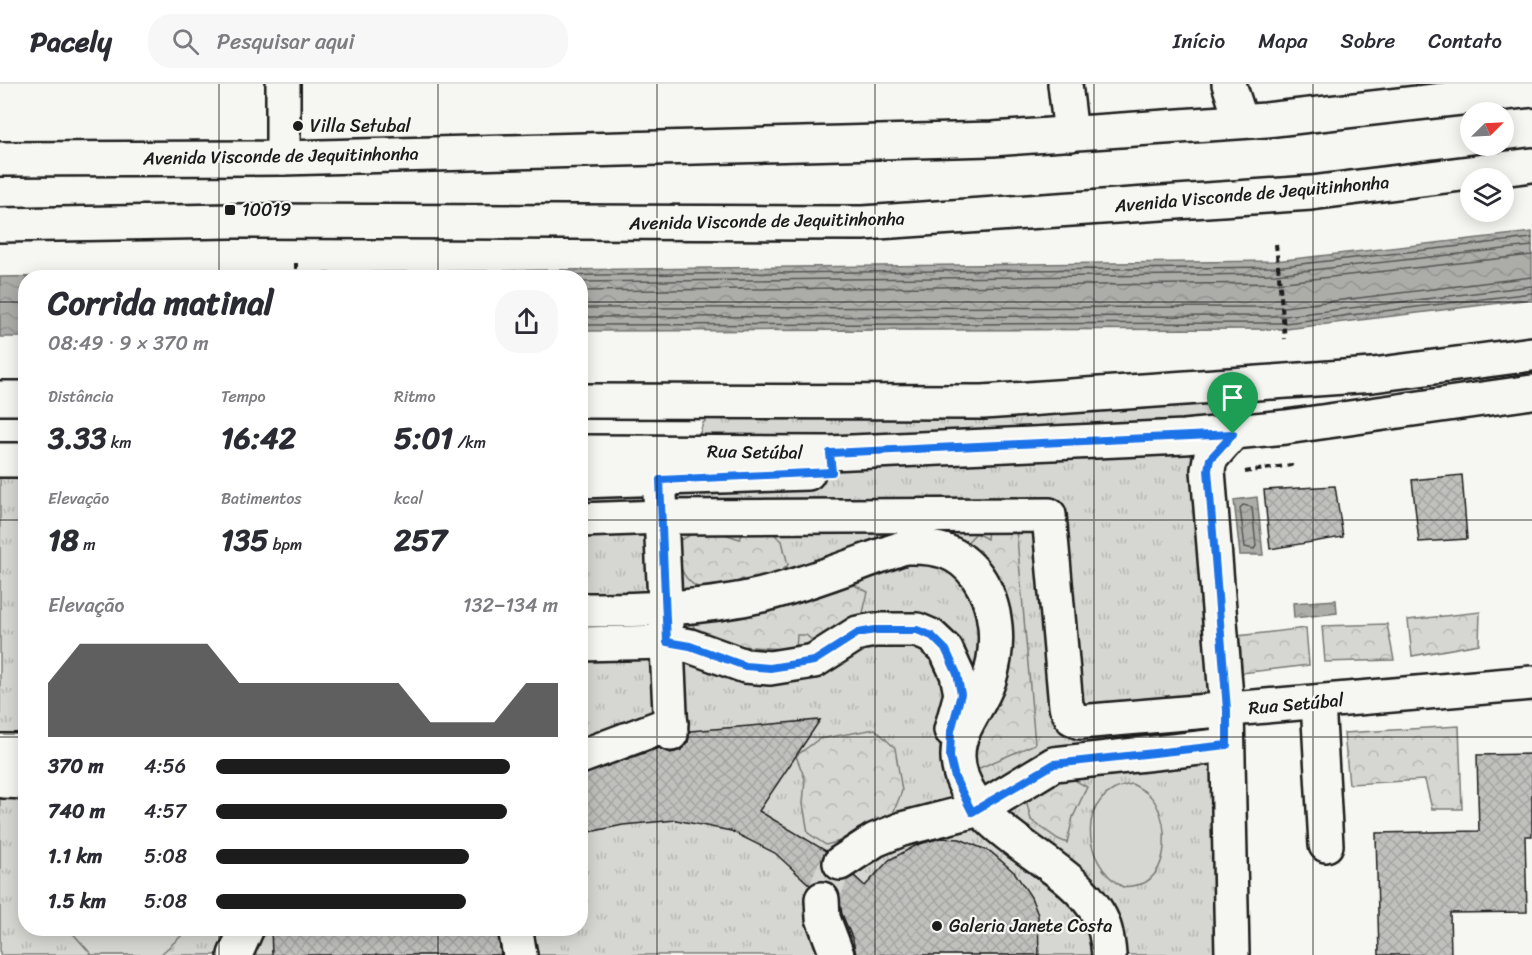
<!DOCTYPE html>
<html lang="pt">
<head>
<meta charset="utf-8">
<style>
	body { margin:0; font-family:Sriracha,sans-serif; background:#f7f7f7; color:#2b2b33; height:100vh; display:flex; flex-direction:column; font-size:22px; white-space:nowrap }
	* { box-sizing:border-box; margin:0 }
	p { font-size:20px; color:#7c7c81 }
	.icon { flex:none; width:33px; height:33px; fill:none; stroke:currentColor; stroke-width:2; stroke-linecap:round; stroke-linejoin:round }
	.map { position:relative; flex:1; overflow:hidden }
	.panel { position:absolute; left:18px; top:186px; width:570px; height:666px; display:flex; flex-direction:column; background:#fff; border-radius:24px; box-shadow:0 3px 15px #0003 }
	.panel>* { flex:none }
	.needle { width:39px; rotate:66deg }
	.buttons { position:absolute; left:1460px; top:18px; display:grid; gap:12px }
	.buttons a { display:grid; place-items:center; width:54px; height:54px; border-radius:50%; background:#fff; box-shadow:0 3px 15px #0003; font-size:30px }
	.pin { position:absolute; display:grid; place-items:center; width:51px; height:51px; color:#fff; margin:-62px -26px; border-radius:50% 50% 50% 0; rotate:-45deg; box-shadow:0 0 6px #0007 }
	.pin .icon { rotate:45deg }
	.round { display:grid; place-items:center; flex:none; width:63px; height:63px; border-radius:24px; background:#f7f7f7 }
	.overview { display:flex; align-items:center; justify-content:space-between; height:102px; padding:0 30px }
	h1 { font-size:33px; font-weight:700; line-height:45px }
	.stats { display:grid; grid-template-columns:repeat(3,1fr); gap:9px; height:102px; padding:6px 30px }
	.stats div { display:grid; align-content:center }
	.stats b { font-size:30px; font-weight:700 }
	.stats small { font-size:16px; font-weight:400 }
	.stats p { font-size:16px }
	.chart { height:168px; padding:12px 30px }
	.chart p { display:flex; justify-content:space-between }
	.chart svg { width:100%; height:108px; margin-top:6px; fill:#1c1c1c; opacity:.7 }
	ul { padding:0 30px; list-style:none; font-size:20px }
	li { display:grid; grid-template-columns:96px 72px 1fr; align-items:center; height:45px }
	li i { height:15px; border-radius:8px; background:#1c1c1c }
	header { display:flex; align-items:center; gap:36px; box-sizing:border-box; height:84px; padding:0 30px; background:#fff; border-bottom:2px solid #e1e1e2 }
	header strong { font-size:28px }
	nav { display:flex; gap:33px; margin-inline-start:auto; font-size:21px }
	.search { width:420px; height:54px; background:#f7f7f7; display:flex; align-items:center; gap:15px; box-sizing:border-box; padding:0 21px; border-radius:24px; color:#7c7c81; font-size:22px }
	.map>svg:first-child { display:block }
	.grass { fill:url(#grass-tufts); stroke:#797977; stroke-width:1.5 }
	.forest { fill:url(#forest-crowns); stroke:#797977; stroke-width:1.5 }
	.garden { fill:#d6d6d2; stroke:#797977; stroke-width:1.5 }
	.water { fill:url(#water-waves); stroke:#727271; stroke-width:1.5 }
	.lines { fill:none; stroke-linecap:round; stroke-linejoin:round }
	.shore { stroke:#565654; stroke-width:1.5 }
	.building { fill:url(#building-cross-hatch); stroke:#1c1c1c; stroke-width:1.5 }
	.minor-tunnel { stroke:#d5d5d2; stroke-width:33; stroke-dasharray:33 16; stroke-linecap:butt }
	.minor-casing { stroke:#1c1c1c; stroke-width:38 }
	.major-casing { stroke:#1c1c1c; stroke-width:38 }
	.path { stroke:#1c1c1c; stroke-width:4; stroke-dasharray:6 4.5; stroke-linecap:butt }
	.minor { stroke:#f6f6f2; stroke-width:33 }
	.major { stroke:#f6f6f2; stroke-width:33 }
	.route-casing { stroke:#fff; stroke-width:12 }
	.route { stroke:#1a73e8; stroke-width:8 }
	.grid { fill:none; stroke:#1c1c1c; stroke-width:1.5; stroke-opacity:0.55 }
	.poi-dot { fill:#1c1c1c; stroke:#f6f6f2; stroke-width:2 }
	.labels { text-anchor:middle; stroke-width:4.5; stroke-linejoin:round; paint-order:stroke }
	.poi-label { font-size:18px; fill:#1c1c1c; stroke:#f6f6f2; text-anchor:start }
	.street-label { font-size:18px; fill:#1c1c1c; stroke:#f6f6f2 }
</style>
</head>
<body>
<header>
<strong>Pacely</strong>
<div class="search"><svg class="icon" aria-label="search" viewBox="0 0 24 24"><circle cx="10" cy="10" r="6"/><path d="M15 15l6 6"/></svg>Pesquisar aqui</div>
<nav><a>Início</a><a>Mapa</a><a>Sobre</a><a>Contato</a></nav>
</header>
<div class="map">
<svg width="1532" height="871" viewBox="0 0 1532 871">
	<defs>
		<pattern id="grass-tufts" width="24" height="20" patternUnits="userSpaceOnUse" patternTransform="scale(1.5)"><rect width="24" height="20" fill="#d6d6d2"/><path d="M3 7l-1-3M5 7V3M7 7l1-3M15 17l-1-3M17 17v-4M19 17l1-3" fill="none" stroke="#b7b7b4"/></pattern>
		<pattern id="forest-crowns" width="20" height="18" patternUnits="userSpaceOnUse" patternTransform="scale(1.5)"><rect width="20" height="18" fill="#d6d6d2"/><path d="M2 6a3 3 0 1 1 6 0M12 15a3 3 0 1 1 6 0" fill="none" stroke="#b7b7b4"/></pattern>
		<pattern id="water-waves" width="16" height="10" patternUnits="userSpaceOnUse" patternTransform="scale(1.5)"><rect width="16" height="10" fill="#acaca9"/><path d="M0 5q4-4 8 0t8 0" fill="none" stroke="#939391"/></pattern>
		<pattern id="building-cross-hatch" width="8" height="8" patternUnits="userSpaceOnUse" patternTransform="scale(1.5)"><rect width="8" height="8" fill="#c0c0bd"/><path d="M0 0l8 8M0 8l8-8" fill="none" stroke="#a4a4a2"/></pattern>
	</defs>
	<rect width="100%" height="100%" fill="#f6f6f2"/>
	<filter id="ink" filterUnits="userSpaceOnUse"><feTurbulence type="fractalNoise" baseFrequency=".0167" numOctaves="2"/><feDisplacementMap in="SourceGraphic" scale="12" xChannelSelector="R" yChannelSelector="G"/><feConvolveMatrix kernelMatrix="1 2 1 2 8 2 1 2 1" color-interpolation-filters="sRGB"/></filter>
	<g filter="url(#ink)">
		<polygon class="grass" points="1208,297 1236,603 1247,871 0,871 0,385 25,385 26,844 580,844 581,378 698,355 703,339 716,328"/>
		<g class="forest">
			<polygon points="1016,443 1035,660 968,689 969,652 993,607 963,463 976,449 987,455 988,444"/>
			<path d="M705 444 740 455 745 444H767L782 457 788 481 767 500 751 502 742 495C708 522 673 499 678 457Z"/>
			<polygon points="842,495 868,508 860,541 820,563 806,551 797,551 796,566 712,560 696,549 689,530"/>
			<polygon points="1480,528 1479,560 1412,572 1408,536"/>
			<polygon points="1387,540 1394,576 1325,578 1322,542"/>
			<polygon points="1306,544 1309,581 1242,589 1237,552"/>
			<polygon points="1459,642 1462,725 1432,725 1425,696 1349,700 1344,649"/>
			<polygon points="875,645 895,664 902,707 888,742 867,752 859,744 840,757 826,761 808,749 803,720 805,695 796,672 819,655"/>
			<polygon points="1057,686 1087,703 1073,733 1067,759 1058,755 1031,736 1025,711"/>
		</g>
		<g class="garden">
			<path d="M1132 700C1141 705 1151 710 1156 720 1168 742 1169 783 1146 798 1139 802 1130 802 1123 803 1080 779 1076 708 1132 700Z"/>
			<polygon points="69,845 189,845 160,871 92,871"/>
		</g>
		<g class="water">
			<polygon points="1532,148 1532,215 1286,245 581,247 580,194 26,194 25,253 0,253 0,193 1275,177"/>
			<polygon points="1257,413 1263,471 1240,471 1234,416"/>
			<polygon points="1336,516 1337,529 1294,534 1293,519"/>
		</g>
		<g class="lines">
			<g class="shore">
				<polyline points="363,194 1274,183 1532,154"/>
				<polyline points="580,198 1275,190 1532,162"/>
				<polyline points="580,207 1276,199 1532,171"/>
				<polyline points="580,224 1284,223 1532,193"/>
				<polyline points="580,233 1285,232 1532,202"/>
				<polyline points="580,241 1285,239 1532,209"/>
				<polygon points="1243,421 1252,423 1256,462 1254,465 1245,463 1240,424"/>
			</g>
		</g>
		<g class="building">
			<polygon points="1462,391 1467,455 1419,458 1412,396"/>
			<polygon points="1335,402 1343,453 1270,465 1264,406"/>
			<polygon points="820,636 759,727 826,767 821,781 824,789 831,795 842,798 854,792 865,802 889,776 917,761 940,754 960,755 991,768 1015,789 1031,813 1038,831 1039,871 856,871 853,856 842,830 837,804 830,798 822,796 810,801 775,769 731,747 676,736 623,741 580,750 580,691 659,664 671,669 681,666 688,658 690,647"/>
			<polygon points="1532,670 1532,752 1525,752 1527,828 1450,829 1451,871 1379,871 1376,749 1479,747 1477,671"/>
			<polygon points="271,844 497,844 501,871 272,871"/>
		</g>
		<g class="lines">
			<polyline class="minor-tunnel" points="822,815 832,789 840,779"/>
			<defs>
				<g id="minor">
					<polyline points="1065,0 1071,50"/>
					<polyline points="1229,0 1241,37"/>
					<polyline points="283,74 283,0"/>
					<polyline points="0,75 283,74 992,55 1266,36 1532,6"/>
					<polyline points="580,368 830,369 1184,353 1286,343 1532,308"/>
					<polyline points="0,376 26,376"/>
					<polyline points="580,397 808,389"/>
					<polyline points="660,410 671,650"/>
					<polyline points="580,436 661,433 1049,431 1066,622 1072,634 1080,638 1532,599"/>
					<path d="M580 526C642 526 702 525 762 511 810 499 858 479 905 463 935 462 958 466 977 492 998 522 1000 561 989 596 977 632 947 651 962 694 985 756 1068 776 1099 831 1106 843 1108 858 1109 871"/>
					<polyline points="580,560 667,558 690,562 745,582 770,584 814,577 858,549 875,546 917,546 931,552 946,566 957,590 961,610 951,646"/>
					<polyline points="1318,618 1326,761"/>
					<polyline points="0,667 26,667"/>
					<polyline points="580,673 671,639"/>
					<polyline points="3,697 26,698"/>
					<polyline points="840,779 875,756 902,745 980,725 1054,680 1227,661"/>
					<polyline points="822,815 823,834 837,871"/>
					<polyline points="515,844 520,871"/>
					<polyline points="235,871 247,844"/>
					<polyline points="1232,871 1227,626 1208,386 1210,375 1232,350"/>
				</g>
				<g id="major">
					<polyline points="0,141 231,137 863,139 1311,109 1532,81"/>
					<polyline points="0,314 26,314"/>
					<polyline points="580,317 983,318 1373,291 1532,270"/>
				</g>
			</defs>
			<use href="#minor" class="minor-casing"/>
			<use href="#major" class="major-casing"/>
			<g class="path">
				<polyline points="1276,160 1285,255"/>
				<polyline points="296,179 296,194"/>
				<polyline points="1245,388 1291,381 1293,376"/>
			</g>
			<use href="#minor" class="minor"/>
			<use href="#major" class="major"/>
		</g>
	</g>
	<g class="lines" filter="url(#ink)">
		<defs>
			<polygon id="route" points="1233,350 1210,375 1208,386 1227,626 1227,661 1054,680 972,728 955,694 950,673 951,647 961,610 957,590 946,566 932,552 917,546 875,546 858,549 814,577 770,584 745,582 690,562 667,558 660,396 832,388 830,369"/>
		</defs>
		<use href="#route" class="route-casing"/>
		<use href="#route" class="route"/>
	</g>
	<path class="grid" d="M219 0V194M438 0V194M657 0V871M875 0V871M1094 0V871M1313 0V871M0 218H26M580 218H1532M0 436H26M580 436H1532M0 653H26M580 653H1532M219 844V871M438 844V871"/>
	<g class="poi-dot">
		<circle cx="298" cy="42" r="6"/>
		<rect x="224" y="120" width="12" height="12" rx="3"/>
		<circle cx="937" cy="842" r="6"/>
	</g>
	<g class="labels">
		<g class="poi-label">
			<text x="310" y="48">Villa Setubal</text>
			<text x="242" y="132">10019</text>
			<text x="949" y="848">Galeria Janete Costa</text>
		</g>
		<g class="street-label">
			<text transform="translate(281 72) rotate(-1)" y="6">Avenida Visconde de Jequitinhonha</text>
			<text transform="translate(1252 110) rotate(-5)" y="6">Avenida Visconde de Jequitinhonha</text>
			<text transform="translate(767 137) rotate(-1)" y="6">Avenida Visconde de Jequitinhonha</text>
			<text transform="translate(755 368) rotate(1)" y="6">Rua Setúbal</text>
			<text transform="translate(1296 620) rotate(-5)" y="6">Rua Setúbal</text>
		</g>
	</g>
</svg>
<div class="buttons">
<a><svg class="needle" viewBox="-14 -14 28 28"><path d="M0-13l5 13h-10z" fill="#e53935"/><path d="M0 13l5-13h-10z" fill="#7c7c81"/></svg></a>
<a><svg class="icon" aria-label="layers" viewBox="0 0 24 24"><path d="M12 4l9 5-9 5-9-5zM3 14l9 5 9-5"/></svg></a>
</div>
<div class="pin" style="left:1233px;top:350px;background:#1e9e55"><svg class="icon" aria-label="arrive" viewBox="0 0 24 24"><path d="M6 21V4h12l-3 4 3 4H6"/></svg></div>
<section class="panel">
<div class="overview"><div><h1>Corrida matinal</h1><p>08:49 · 9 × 370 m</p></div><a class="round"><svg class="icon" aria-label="share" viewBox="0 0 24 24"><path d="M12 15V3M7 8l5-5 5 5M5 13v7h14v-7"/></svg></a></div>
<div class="stats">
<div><p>Distância</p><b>3.33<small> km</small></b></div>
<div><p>Tempo</p><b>16:42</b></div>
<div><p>Ritmo</p><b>5:01<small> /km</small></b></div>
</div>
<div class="stats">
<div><p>Elevação</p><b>18<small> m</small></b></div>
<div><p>Batimentos</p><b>135<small> bpm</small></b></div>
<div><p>kcal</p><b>257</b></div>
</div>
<div class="chart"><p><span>Elevação</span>132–134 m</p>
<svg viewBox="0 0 160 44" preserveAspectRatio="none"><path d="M0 44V22L10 6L20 6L30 6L40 6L50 6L60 22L70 22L80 22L90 22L100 22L110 22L120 38L130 38L140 38L150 22L160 22V44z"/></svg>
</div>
<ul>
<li><b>370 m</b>4:56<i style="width:86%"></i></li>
<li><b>740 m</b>4:57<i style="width:85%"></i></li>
<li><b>1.1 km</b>5:08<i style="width:74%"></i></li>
<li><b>1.5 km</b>5:08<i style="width:73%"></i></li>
</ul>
</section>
</div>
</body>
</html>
